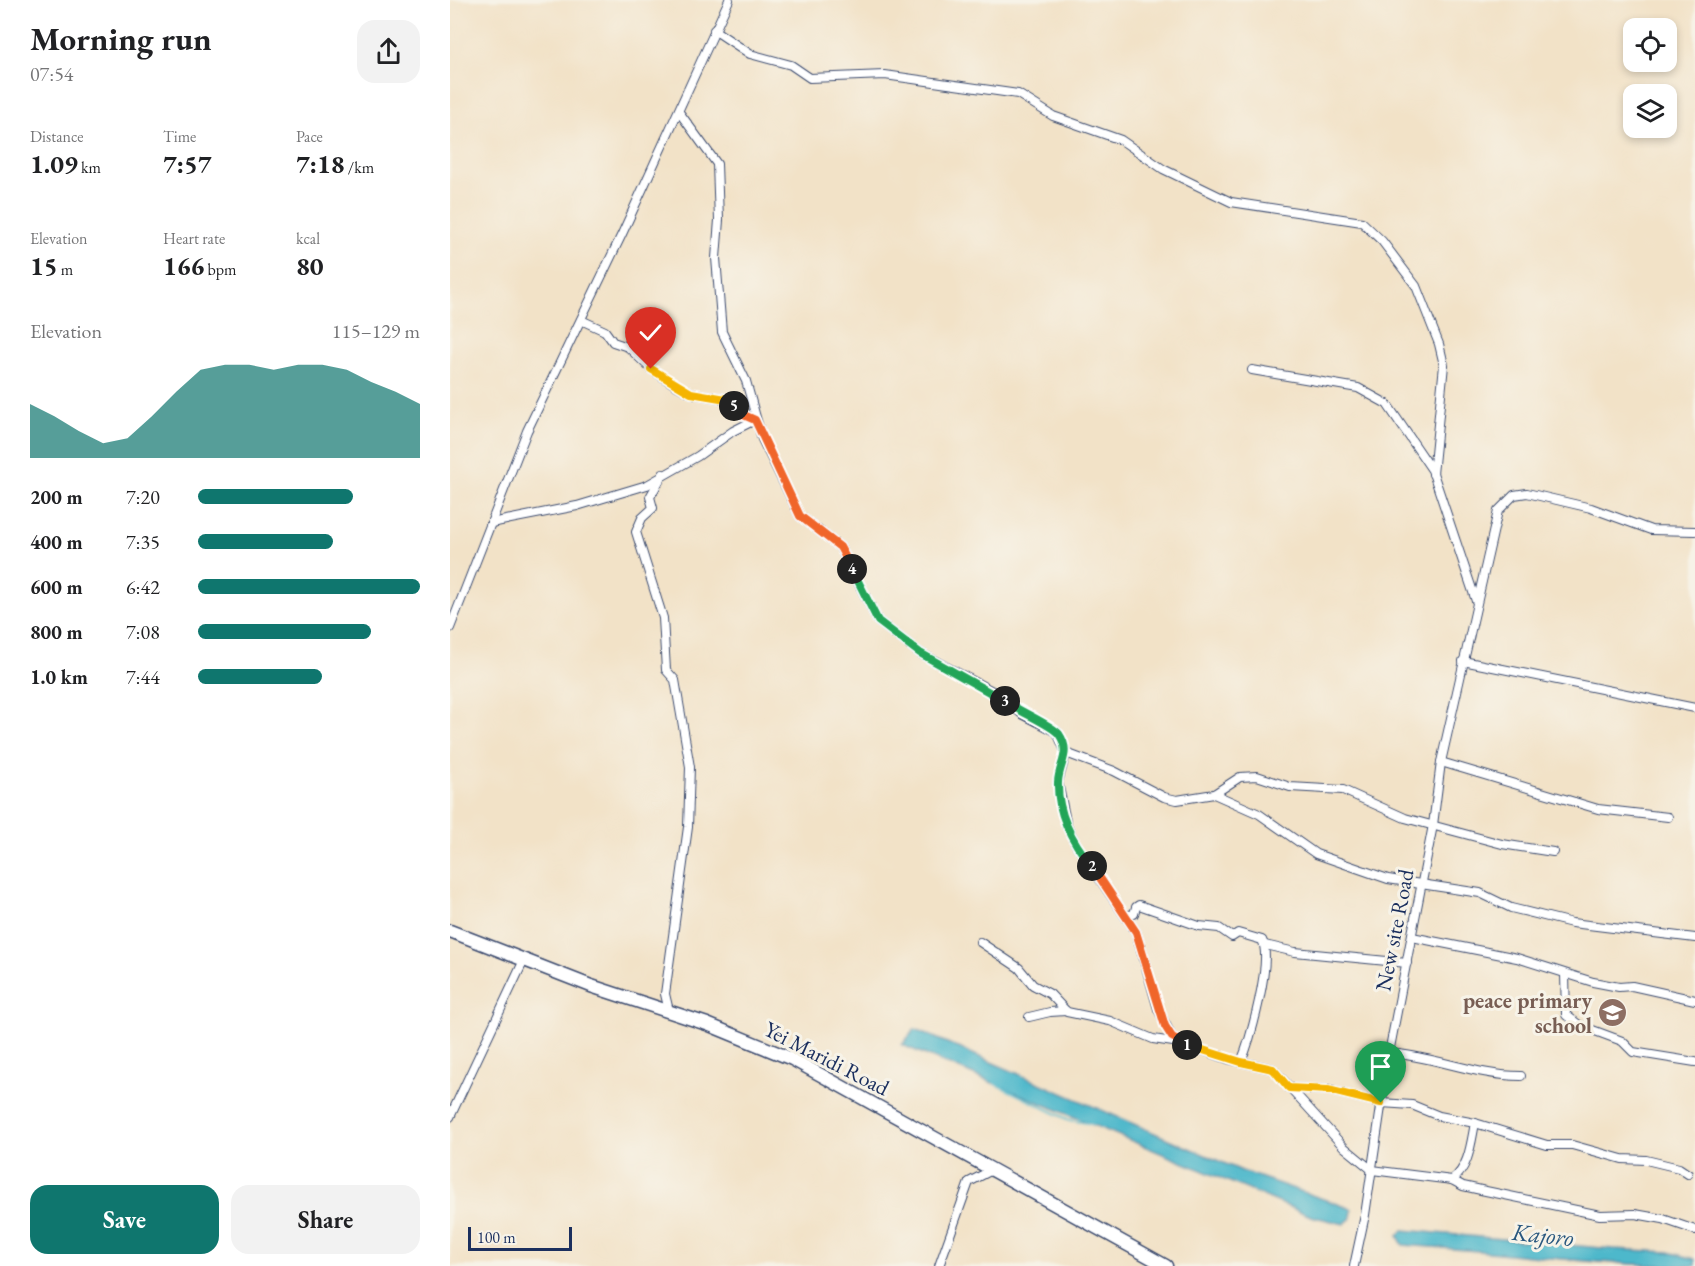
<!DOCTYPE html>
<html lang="en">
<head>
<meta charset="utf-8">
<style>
	body { margin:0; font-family:"EB Garamond",serif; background:#f2f2f2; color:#202124; height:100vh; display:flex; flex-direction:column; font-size:22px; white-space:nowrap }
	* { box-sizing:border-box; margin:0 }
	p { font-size:20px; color:#757577 }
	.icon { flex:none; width:33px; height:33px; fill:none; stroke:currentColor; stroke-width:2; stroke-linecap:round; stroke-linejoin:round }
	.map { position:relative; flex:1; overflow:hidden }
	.panel { display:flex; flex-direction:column; background:#fff; width:450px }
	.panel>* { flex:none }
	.controls { position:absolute; left:1173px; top:18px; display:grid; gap:12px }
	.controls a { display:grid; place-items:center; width:54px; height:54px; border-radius:12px; background:#fff; box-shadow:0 3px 9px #0003; font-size:30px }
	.scale { position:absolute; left:18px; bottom:15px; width:104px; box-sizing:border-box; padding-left:6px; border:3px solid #1b2f5e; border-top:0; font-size:16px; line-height:21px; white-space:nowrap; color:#1b2f5e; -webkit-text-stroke:4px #f7f3e8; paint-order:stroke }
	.pin { position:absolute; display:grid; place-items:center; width:51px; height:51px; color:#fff; margin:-62px -26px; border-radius:50% 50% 50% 0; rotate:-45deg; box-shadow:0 0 6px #0007 }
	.pin .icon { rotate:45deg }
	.km { position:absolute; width:30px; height:30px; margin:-15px; border-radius:50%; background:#222; color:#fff; font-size:16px; line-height:30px; text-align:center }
	.round { display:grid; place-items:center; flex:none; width:63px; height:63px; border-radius:18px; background:#f2f2f2 }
	.headline { display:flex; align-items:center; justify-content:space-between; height:102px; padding:0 30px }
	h1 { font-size:33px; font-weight:700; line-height:45px }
	.stats { display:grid; grid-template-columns:repeat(3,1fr); gap:9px; height:102px; padding:6px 30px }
	.stats div { display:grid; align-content:center }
	.stats b { font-size:26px; font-weight:700 }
	.stats small { font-size:16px; font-weight:400 }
	.stats p { font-size:16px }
	.chart { height:168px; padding:12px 30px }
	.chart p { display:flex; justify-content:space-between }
	.chart svg { width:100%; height:108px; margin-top:6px; fill:#0f766e; opacity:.7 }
	.cta { display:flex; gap:12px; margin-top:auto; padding:12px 30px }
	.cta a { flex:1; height:69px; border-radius:18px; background:#0f766e; color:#fff; font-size:24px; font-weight:700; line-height:69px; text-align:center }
	.cta a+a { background:#f2f2f2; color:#202124 }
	ul { padding:0 30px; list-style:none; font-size:20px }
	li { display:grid; grid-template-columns:96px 72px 1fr; align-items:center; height:45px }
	li i { height:15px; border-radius:8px; background:#0f766e }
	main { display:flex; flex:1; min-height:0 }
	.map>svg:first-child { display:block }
	.water { fill:#4eb8cb; stroke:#347494; stroke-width:1.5 }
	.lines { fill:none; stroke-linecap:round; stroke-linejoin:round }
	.stream { stroke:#4eb8cb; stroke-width:2 }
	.minor-casing { stroke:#3b4a6e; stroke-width:10 }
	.primary-casing { stroke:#3b4a6e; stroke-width:15 }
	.minor { stroke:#fff; stroke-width:8 }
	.primary { stroke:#fff; stroke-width:12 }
	.split-1-casing { stroke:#fff; stroke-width:12 }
	.split-2-casing { stroke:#fff; stroke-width:12 }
	.split-3-casing { stroke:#fff; stroke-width:12 }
	.split-4-casing { stroke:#fff; stroke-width:12 }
	.split-5-casing { stroke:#fff; stroke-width:12 }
	.split-6-casing { stroke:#fff; stroke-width:12 }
	.split-1 { stroke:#f5b400; stroke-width:8 }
	.split-2 { stroke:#f0652b; stroke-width:8 }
	.split-3 { stroke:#22a559; stroke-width:8 }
	.split-4 { stroke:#22a559; stroke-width:8 }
	.split-5 { stroke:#f0652b; stroke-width:8 }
	.split-6 { stroke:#f5b400; stroke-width:8 }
	.labels { text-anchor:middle; stroke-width:6; stroke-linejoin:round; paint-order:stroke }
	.street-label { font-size:22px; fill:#1b2f5e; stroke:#f7f3e8 }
	.education-label { font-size:22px; font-weight:bold; fill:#785e54; stroke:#f7f3e8; text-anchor:end }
	.water-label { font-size:24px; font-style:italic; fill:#2a587f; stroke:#f7f3e8 }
</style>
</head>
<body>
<main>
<section class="panel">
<div class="headline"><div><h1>Morning run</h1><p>07:54</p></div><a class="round"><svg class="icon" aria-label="share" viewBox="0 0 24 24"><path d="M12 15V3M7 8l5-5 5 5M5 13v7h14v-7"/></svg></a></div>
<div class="stats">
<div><p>Distance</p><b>1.09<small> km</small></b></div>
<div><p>Time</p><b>7:57</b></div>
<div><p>Pace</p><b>7:18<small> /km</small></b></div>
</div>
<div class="stats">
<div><p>Elevation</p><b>15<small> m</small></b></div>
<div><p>Heart rate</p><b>166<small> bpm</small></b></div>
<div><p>kcal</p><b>80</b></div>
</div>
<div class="chart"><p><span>Elevation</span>115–129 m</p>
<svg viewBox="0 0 160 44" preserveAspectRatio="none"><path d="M0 44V22L10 27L20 33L30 38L40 36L50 27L60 17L70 8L80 6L90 6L100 8L110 6L120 6L130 8L140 13L150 17L160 22V44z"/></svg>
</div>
<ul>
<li><b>200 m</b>7:20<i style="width:70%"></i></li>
<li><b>400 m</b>7:35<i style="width:61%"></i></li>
<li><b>600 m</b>6:42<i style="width:100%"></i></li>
<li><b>800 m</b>7:08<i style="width:78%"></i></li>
<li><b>1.0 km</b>7:44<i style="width:56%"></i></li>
</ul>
<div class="cta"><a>Save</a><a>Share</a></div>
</section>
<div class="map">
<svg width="1245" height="1266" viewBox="0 0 1245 1266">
	<rect width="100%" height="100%" fill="#f7f3e8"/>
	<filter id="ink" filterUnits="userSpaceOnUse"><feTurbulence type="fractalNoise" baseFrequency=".0167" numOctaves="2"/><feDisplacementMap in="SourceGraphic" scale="12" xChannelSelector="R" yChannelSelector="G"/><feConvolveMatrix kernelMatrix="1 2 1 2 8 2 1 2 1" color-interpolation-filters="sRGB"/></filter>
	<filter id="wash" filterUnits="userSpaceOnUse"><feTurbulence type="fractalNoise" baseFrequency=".008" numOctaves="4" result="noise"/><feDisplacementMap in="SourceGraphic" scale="24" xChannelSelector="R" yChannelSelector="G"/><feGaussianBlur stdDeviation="1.35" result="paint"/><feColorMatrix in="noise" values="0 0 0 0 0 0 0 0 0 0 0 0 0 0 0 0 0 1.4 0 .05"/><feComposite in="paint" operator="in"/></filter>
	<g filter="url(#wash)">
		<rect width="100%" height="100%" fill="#f2e2c7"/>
		<g class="water">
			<polygon points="465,1029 792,1171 902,1209 901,1218 894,1224 861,1216 452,1045"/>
			<path d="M953 1230 1163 1249 1219 1252 1245 1259V1266C1148 1266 1050 1251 953 1245L948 1236Z"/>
		</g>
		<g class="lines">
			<polyline class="stream" points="544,1083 619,1120 644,1124"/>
		</g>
	</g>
	<g filter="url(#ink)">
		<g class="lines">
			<defs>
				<g id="minor">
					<polyline points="264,30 300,54 341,65 360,78 435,75 568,94 603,116 671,140 713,169 781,202 912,222 932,241 966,286 989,344 994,365 983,474"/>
					<polyline points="229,112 267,164 269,220 266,258 272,332 296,381 312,439 350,516 390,547 428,621 470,653 546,693 572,714 607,732 616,753 608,782 617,826 627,846 686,932 708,1009 722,1037 732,1043 778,1059 823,1069 894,1147 922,1170 1002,1180 1013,1186 1031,1190 1150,1215 1185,1214 1213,1219 1245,1230"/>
					<polyline points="131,320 155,331 163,342 178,347 201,369 224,384 241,393 281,400 287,412 305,420"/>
					<polyline points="802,370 908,388 937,404 982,470 1026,601"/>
					<polyline points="213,474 200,497 203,508 192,518 186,532 213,618 216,670 225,680 240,767 238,827 215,994 219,1011"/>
					<polyline points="41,523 127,506 197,485 248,456 283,431 305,420"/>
					<polyline points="0,628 77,431 172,234 279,0"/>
					<polyline points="1013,661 1245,708"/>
					<polyline points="616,753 664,771 714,797 727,800 764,794 790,777 807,776 840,787 893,790 955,818 1052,844 1103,852"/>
					<polyline points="991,762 1148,809 1218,817"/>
					<polyline points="764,794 809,814 866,854 938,879 1030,893 1061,908 1122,923 1245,938"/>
					<path d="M675 916 684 914 686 907 689 905 749 926 769 928 782 937 788 933 812 940C823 960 800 1041 791 1062"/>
					<polyline points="962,937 1067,958 1143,982 1169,987 1182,986 1245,1000"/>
					<polyline points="530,942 569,968 583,985 600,994 617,1012 660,1021 703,1039 730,1043"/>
					<polyline points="815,945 845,952 957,963"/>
					<polyline points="1115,974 1116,1015 1129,1025 1172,1041 1183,1052 1245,1062"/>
					<polyline points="579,1017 600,1012 616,1011"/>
					<path d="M939 1053C984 1056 1026 1076 1071 1076"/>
					<polyline points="839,1088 878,1090 931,1103 962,1105 989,1116 1025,1123 1097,1145 1122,1145 1172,1159 1196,1160 1229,1168 1238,1174"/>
					<polyline points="0,1117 74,960"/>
					<path d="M1002 1180C1019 1168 1021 1143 1025 1123"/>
					<polyline points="489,1266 519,1182 542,1170"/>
					<polyline points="904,1266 915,1215 939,1053 983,825 991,762 1048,511 1064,495 1077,493 1141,508 1201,530 1245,531"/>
				</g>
				<polyline id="primary" points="0,931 141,986 257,1024 342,1059 716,1266"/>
			</defs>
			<use href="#minor" class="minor-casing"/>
			<use href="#primary" class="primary-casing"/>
			<use href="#minor" class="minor"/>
			<use href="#primary" class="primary"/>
		</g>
	</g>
	<g class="lines" filter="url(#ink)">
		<defs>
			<polyline id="split-1" points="737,1045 791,1062 823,1069 839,1088 878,1090 931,1103"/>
			<polyline id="split-2" points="642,866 686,932 715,1026 722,1037 737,1045"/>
			<path id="split-3" d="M555 701C568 711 602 725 609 734 622 753 609 763 608 782 607 813 623 843 642 866"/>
			<polyline id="split-4" points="402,569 428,621 470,653 555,701"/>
			<polyline id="split-5" points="284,406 287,412 305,420 350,516 390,547 402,569"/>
			<polyline id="split-6" points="201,369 241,393 282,400 284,406"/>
		</defs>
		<use href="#split-1" class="split-1-casing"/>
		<use href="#split-2" class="split-2-casing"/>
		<use href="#split-3" class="split-3-casing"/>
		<use href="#split-4" class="split-4-casing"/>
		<use href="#split-5" class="split-5-casing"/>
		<use href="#split-6" class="split-6-casing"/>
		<use href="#split-1" class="split-1"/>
		<use href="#split-2" class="split-2"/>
		<use href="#split-3" class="split-3"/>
		<use href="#split-4" class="split-4"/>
		<use href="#split-5" class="split-5"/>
		<use href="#split-6" class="split-6"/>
	</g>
	<defs>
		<symbol id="school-disc" viewBox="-11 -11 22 22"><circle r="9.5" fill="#8d6e63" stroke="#f7f3e8"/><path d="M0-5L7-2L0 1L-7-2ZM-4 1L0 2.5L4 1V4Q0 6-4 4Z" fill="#fff"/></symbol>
	</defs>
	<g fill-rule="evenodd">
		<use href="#school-disc" x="1146" y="996" width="33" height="33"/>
	</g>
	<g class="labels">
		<g class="street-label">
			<text transform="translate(944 930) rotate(-79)" y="8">New site Road</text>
			<text transform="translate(377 1058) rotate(27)" y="8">Yei Maridi Road</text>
		</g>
		<g class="education-label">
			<text x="1142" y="1008">peace primary<tspan x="1142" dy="25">school</tspan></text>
		</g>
		<g class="water-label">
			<text transform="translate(1093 1235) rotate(6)" y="8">Kajoro</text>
		</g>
	</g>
</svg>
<div class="controls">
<a><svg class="icon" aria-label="locate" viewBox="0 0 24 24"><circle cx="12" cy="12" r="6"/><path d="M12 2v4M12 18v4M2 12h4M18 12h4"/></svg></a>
<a><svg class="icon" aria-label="layers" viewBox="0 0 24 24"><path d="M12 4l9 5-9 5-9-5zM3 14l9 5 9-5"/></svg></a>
</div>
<div class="scale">100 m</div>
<div class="pin" style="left:931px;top:1103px;background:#1e9e55"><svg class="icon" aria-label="arrive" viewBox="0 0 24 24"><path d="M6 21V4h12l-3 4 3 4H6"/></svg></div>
<div class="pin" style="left:201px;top:369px;background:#d93025"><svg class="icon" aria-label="check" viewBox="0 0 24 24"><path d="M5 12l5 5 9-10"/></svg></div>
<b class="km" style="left:737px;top:1045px">1</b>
<b class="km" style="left:642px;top:866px">2</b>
<b class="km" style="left:555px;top:701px">3</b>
<b class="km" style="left:402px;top:569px">4</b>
<b class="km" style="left:284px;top:406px">5</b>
</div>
</main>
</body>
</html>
